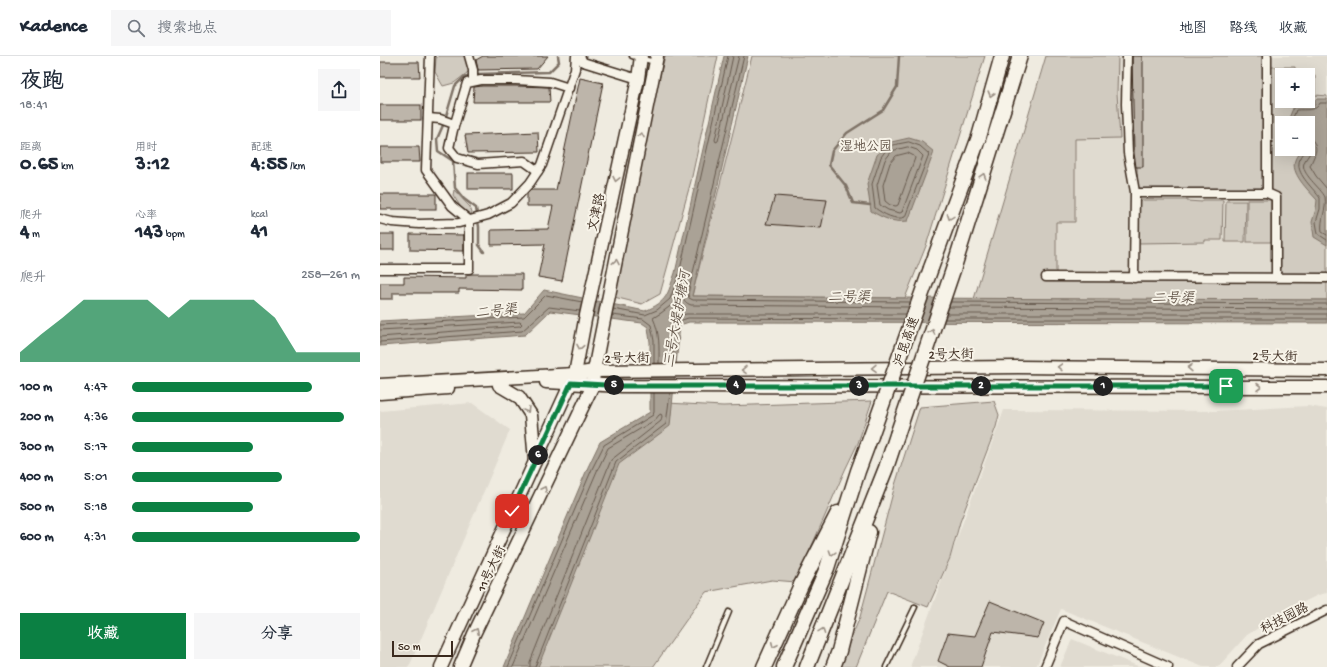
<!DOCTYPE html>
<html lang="zh">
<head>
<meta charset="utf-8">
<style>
	body { margin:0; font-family:"Gochi Hand","LXGW WenKai TC",sans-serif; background:#f6f6f7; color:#1f2937; height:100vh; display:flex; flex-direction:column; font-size:15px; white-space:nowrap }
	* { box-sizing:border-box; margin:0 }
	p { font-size:13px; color:#747a83 }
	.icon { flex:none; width:22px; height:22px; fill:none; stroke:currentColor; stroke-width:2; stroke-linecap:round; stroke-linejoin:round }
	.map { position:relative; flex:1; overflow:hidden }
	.sheet { display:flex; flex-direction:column; background:#fff; width:380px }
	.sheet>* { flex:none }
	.fabs { position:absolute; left:895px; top:12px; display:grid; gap:8px }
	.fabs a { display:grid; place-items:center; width:40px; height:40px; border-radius:0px; background:#fff; box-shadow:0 4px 16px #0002; font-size:20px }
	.scale { position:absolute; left:12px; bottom:10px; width:61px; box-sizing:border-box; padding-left:4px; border:2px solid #3b2a1e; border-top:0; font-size:11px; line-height:14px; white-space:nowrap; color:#3b2a1e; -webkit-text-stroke:3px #f7f3e8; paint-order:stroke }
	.pin { position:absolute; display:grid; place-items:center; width:34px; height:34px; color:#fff; margin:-17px; border-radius:8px; box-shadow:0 2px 6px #0006 }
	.km { position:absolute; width:20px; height:20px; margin:-10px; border-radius:50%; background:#222; color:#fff; font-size:11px; line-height:20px; text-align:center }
	.round { display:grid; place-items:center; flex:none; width:42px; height:42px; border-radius:0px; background:#f6f6f7 }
	.summary { display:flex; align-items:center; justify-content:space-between; height:68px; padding:0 20px }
	h1 { font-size:22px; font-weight:800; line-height:30px }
	.metrics { display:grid; grid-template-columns:repeat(3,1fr); gap:6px; height:68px; padding:4px 20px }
	.metrics div { display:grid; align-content:center }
	.metrics b { font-size:20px; font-weight:800 }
	.metrics small { font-size:11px; font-weight:400 }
	.metrics p { font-size:11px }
	.chart { height:112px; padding:8px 20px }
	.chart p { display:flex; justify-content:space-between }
	.chart svg { width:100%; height:72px; margin-top:4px; fill:#0b8043; opacity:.7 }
	.primary-button { display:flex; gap:8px; margin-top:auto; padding:8px 20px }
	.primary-button a { flex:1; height:46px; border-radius:0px; background:#0b8043; color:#fff; font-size:16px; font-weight:800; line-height:46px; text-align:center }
	.primary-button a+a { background:#f6f6f7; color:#1f2937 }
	ul { padding:0 20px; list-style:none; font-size:13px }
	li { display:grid; grid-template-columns:64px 48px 1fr; align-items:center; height:30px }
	li i { height:10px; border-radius:5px; background:#0b8043 }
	header { display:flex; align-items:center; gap:24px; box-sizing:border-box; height:56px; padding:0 20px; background:#fff; border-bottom:1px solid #e0e1e3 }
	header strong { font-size:19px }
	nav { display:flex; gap:22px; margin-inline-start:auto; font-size:14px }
	.search { width:280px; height:36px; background:#f6f6f7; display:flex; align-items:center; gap:10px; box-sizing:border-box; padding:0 14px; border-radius:0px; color:#747a83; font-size:15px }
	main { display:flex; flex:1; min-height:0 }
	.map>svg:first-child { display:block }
	.built { fill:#e0dbd0; fill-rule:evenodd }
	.green { fill:#d1cbc0; stroke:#867a6f; fill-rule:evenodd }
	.water { fill:#aaa296; stroke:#7e7266 }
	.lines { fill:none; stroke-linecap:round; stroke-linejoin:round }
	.shore { stroke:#675a4e; stroke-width:1 }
	.stream { stroke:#7e7266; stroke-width:2.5 }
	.building { fill:#bdb5aa; stroke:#3b2a1e }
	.service-casing { stroke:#3b2a1e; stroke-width:7 }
	.minor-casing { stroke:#3b2a1e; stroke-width:11 }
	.primary-casing { stroke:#3b2a1e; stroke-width:15 }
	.motorway-casing { stroke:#3b2a1e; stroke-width:17 }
	.service { stroke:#f7f3e8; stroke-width:4 }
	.minor { stroke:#f7f3e8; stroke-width:8 }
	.primary { stroke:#f7f3e8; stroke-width:12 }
	.motorway { stroke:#f7f3e8; stroke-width:14 }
	.motorway-bridge-casing { stroke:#3b2a1e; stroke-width:17; stroke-linecap:butt }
	.motorway-bridge { stroke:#f7f3e8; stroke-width:14 }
	.oneway { stroke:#998e83 }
	.route-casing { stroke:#fff; stroke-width:8 }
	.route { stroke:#0b8043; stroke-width:5 }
	.labels { text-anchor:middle; stroke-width:4; stroke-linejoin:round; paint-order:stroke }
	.park-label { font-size:13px; fill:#605246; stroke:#f7f3e8 }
	.street-label { font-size:13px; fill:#3b2a1e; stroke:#f7f3e8 }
	.water-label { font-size:14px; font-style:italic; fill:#625448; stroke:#f7f3e8 }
</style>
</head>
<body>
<header>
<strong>Kadence</strong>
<div class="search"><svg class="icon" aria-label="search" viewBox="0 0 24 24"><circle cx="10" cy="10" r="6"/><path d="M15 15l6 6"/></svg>搜索地点</div>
<nav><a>地图</a><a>路线</a><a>收藏</a></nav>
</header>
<main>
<section class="sheet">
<div class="summary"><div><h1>夜跑</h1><p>18:41</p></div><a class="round"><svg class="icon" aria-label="share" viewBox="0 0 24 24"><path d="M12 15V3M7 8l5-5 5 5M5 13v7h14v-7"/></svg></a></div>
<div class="metrics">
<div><p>距离</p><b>0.65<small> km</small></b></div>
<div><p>用时</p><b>3:12</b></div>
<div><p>配速</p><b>4:55<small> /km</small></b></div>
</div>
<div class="metrics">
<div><p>爬升</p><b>4<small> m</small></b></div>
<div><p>心率</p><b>143<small> bpm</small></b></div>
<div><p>kcal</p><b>41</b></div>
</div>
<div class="chart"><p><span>爬升</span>258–261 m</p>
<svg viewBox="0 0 160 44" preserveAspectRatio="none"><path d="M0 44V38L10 27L20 17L30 6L40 6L50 6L60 6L70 17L80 6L90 6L100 6L110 6L120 17L130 38L140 38L150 38L160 38V44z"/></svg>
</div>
<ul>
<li><b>100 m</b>4:47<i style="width:79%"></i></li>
<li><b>200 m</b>4:36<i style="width:93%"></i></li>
<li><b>300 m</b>5:17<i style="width:53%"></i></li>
<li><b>400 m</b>5:01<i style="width:66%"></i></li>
<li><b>500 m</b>5:18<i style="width:53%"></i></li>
<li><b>600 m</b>4:31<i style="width:100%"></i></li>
</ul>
<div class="primary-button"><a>收藏</a><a>分享</a></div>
</section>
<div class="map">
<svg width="947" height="611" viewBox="0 0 947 611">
	<rect width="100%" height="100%" fill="#efebe0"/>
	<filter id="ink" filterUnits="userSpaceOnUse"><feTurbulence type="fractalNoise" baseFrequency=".025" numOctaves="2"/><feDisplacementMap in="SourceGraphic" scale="8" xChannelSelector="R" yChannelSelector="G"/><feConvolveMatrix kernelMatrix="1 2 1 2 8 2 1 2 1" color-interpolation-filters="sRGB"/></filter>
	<g filter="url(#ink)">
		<g class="built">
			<path d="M668 0H947V244L594 243ZM902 19H928V45H902ZM902 67H928V93H902Z"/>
			<polygon points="92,347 130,374 29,611 0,611 0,355"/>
			<polygon points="928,350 947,353 947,537 938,539 902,557 867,579 838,611 823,611 681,553 656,611 530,611 624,354 837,355"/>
			<polygon points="692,583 760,611 680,611"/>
		</g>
		<g class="green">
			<polygon points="59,0 88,0 92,13 74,27 63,30 55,16 56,2"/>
			<polygon points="285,0 338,0 311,125 280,238 262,248 226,239"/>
			<polygon points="372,0 605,0 546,190 525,242 312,240"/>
			<path d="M666 0H738L737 37 740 82 695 83V166H676V221L896 223V141L887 137H757L758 0H887V11H915V19H935V39L947 40V244L594 243ZM902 19H928V45H902ZM902 67H928V93H902Z"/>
			<polygon points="74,134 90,151 92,157 87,161 73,139"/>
			<polygon points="758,144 807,144 807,145 822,146 823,144 843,144 842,184 825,184 825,186 757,187"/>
			<rect x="867" y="144" width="24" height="42"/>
			<polygon points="846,145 866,145 865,186 845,186"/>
			<polygon points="492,345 478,387 465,414 416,526 392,524 326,536 273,611 142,611 224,397 287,347 343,350"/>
			<polygon points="614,345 619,359 616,371 580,466 570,502 548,551 507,535 476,611 459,611 480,561 515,429 540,351"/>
		</g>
		<g class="water">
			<path d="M344 0H368L312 240 525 242 947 244V267L309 266 300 269 290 370 239 408 158 611H124L208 411 220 386 270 356V286L268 271 262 267 170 255 145 279 0 290V265L144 257 164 234 265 255C288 245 287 239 295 217Z"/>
			<path d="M937 43H947V189L934 181 932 166 936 153 937 144C928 134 910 117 915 104 916 100 920 97 921 93H928V67H907L914 50 935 49V44Z"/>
			<path d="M529 82 542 86 554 96 528 165C513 167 503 162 491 155L487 128 497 99 507 87Z"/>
		</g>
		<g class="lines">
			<g class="shore">
				<polyline points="353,0 335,84 336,86 338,85 359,0"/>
				<polyline points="364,0 308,238 309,242 313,244 530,246"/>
				<path d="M911 67 916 54C926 53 936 56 940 47H947"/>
				<path d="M928 80C942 91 934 99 930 110L936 120 947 133"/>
				<path d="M529 86 540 90 549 98 525 161C516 165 503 158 495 152L492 128 501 101 509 90Z"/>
				<path d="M928 88 930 96C929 100 925 103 924 107 920 117 941 132 945 141 947 154 940 162 942 176L947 179"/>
				<polygon points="528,91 537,94 543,100 522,156 520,157 508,154 500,149 497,129 505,104 512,95"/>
				<path d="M925 93C924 99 919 102 919 107 917 119 934 133 940 142V153L936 166 938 178 947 184"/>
				<polygon points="528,97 534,100 535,102 518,149 516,150 510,149 505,145 503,129 510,107 516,100"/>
				<polyline points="570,246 947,248"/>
				<polyline points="569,251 947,253"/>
				<polyline points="233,253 265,259 277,254 290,243 299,218 348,0"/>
				<polyline points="566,258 947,258"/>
				<polyline points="232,259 263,263 271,269 274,285 274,307"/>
				<polyline points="565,263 947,263"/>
				<polyline points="0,269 144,261 166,239 202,246"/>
				<polyline points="0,274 140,266 142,268 140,270 0,281"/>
				<polyline points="0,286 142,275 169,251 200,255"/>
				<path d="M279 307C279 291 280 277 273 262L281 257 293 248 303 226 305 227C303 237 300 245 311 249L528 251"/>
				<polyline points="287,307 291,266 296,261 306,258 526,258"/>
				<polyline points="293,307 296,268 299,265 308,262 524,263"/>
				<polyline points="128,611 212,413 224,389 273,359 274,356 274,337"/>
				<polyline points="133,611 217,415 228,392 275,364 279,359 281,358 282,360 281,365 231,404 150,606 150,611"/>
				<polyline points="155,611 236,406 286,368 290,337"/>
			</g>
			<g class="stream">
				<polyline points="95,18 169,16 179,6 178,0"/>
				<polyline points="91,19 84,21 75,30 64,67 57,83 58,95 73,105 75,132 84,143 96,152 99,171 99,189 104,196"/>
				<polyline points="490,149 473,147 466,130 449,109 452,95 467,77 503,54 517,31 519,0"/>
			</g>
		</g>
		<g class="building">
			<polygon points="103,0 168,0 157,13 98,14 96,4"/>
			<polygon points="752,0 762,0 762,5 763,5 763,111 756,111 754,97"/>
			<polygon points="0,6 39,6 40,21 0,21"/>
			<polygon points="200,22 223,27 182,225 158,221 165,188 111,189 111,174 168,173 173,150 147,150 147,138 151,134 176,134"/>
			<polygon points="102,30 137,30 169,31 170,46 93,46 94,31"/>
			<rect x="0" y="49" width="41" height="15"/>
			<polygon points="158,76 159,96 88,97 85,79"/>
			<polygon points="0,91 39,91 40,106 0,106"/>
			<rect x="88" y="117" width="45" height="16"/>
			<rect x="0" y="138" width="56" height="15"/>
			<polygon points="395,140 447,144 441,172 386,168"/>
			<rect x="0" y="178" width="14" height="16"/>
			<polygon points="30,178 84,179 84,195 30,194"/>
			<polygon points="86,218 142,218 142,234 79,233 79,237 13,237 13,243 0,243 0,227 24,227 24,221 86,222"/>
			<polygon points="610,545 664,567 658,582 613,576 601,611 570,611 558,605 568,577 595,580"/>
		</g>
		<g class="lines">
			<defs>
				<g id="service">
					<polyline points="252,0 275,6"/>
					<polyline points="326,611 349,556"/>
					<polyline points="506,611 535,551"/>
				</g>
				<g id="minor">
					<polyline points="89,0 93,14 93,25"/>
					<polyline points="200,0 203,6 258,23"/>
					<polyline points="747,0 746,48 748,97 755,136 754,222"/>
					<polyline points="887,0 887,137 896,141 896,220"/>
					<polyline points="48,62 60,63 74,68"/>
					<polyline points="158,115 144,105 98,108 77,102 69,92 73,74 87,27 101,24 136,24 170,26 189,32"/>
					<polyline points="757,137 887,137"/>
					<polyline points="0,163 12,166 39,168 79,167 108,159 131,147 150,127 162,109 195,13 196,0"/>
					<polyline points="0,213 89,213 89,164 72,150 46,114 50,0"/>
					<polyline points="666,221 947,222"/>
					<polyline points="665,611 684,565 788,611"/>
					<polyline points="857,611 879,588 947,554"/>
				</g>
				<g id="primary">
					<polyline points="166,326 242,330 947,331"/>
					<polyline points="0,329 195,318 214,315 638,311 947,314"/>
					<polyline points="119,329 139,341 151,359 155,405"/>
					<polyline points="0,337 68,332"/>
					<polyline points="61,611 195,318 205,264 258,23 261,0"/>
					<polyline points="80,611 94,578 213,329 214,315 219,289 277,0"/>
				</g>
				<g id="motorway">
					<polyline points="574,211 640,0"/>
					<polyline points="551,212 599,81 622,0"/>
					<polyline points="384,611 421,529 458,457"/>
					<polyline points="404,611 447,512 478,415 491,380"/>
					<polyline points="427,611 506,412 517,379"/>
					<polyline points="453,611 459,595 489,476"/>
				</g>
			</defs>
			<use href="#service" class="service-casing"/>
			<use href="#minor" class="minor-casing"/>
			<use href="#primary" class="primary-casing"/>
			<use href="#motorway" class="motorway-casing"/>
			<use href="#service" class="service"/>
			<use href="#minor" class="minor"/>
			<use href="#primary" class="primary"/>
			<use href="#motorway" class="motorway"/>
			<defs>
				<g id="motorway-bridge">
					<polyline points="517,379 574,211"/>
					<polyline points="491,380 551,212"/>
				</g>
			</defs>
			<use href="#motorway-bridge" class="motorway-bridge-casing"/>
			<use href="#motorway-bridge" class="motorway-bridge"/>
		</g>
		<defs><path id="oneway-chevron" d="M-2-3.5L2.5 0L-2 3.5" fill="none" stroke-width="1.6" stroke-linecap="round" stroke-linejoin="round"/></defs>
		<g class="oneway">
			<use href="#oneway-chevron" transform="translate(611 38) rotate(106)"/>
			<use href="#oneway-chevron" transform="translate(261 79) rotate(-79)"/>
			<use href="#oneway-chevron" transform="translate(603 120) rotate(-73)"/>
			<use href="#oneway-chevron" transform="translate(236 123) rotate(102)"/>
			<use href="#oneway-chevron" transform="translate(570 161) rotate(110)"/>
			<use href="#oneway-chevron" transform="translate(236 206) rotate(-79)"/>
			<use href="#oneway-chevron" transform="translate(552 276) rotate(-71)"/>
			<use href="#oneway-chevron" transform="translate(200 291) rotate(100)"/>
			<use href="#oneway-chevron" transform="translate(680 311) rotate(-179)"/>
			<use href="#oneway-chevron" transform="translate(494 312) rotate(179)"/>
			<use href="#oneway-chevron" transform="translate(810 312) rotate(-179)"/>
			<use href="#oneway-chevron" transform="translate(364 314) rotate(179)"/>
			<use href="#oneway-chevron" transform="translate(879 331)"/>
			<use href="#oneway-chevron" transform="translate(147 354) rotate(59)"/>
			<use href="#oneway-chevron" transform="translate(164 433) rotate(-64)"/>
			<use href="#oneway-chevron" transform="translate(452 497) rotate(108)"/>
			<use href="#oneway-chevron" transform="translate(96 575) rotate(-65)"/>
			<use href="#oneway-chevron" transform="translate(442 575) rotate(-69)"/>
			<use href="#oneway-chevron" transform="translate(394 589) rotate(115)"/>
		</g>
	</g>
	<g class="lines" filter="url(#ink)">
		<defs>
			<polyline id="route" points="132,455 191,327 242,330 846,330"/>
		</defs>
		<use href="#route" class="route-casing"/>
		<use href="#route" class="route"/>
	</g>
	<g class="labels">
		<g class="park-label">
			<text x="486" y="94">湿地公园</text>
		</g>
		<g class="street-label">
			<text transform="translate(215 156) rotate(-78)" y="5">文津路</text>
			<text transform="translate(525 285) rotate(-70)" y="5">沪昆高速</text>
			<text transform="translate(571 297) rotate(-1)" y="5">2号大街</text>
			<text transform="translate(895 299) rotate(1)" y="5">2号大街</text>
			<text transform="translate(247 301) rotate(-1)" y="5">2号大街</text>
			<text transform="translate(110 512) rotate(-64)" y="5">11号大街</text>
			<text transform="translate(904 561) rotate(-27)" y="5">科技园路</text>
		</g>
		<g class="water-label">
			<text x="469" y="245">二号渠</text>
			<text x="793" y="246">二号渠</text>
			<text transform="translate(116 254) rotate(-6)" y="5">二号渠</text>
			<text transform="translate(296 263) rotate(-80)" y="5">三号大堤护塘河</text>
		</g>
	</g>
</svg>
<div class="fabs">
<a>+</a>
<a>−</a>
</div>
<div class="scale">50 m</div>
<div class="pin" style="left:846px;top:330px;background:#1e9e55"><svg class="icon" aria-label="arrive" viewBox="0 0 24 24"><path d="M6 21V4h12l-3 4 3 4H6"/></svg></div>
<div class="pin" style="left:132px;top:455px;background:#d93025"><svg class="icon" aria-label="check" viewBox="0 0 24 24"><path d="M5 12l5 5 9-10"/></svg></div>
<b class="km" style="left:723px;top:330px">1</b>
<b class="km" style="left:601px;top:330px">2</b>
<b class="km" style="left:479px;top:330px">3</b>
<b class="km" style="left:356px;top:329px">4</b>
<b class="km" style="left:234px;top:329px">5</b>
<b class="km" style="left:158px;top:399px">6</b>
</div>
</main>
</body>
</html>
